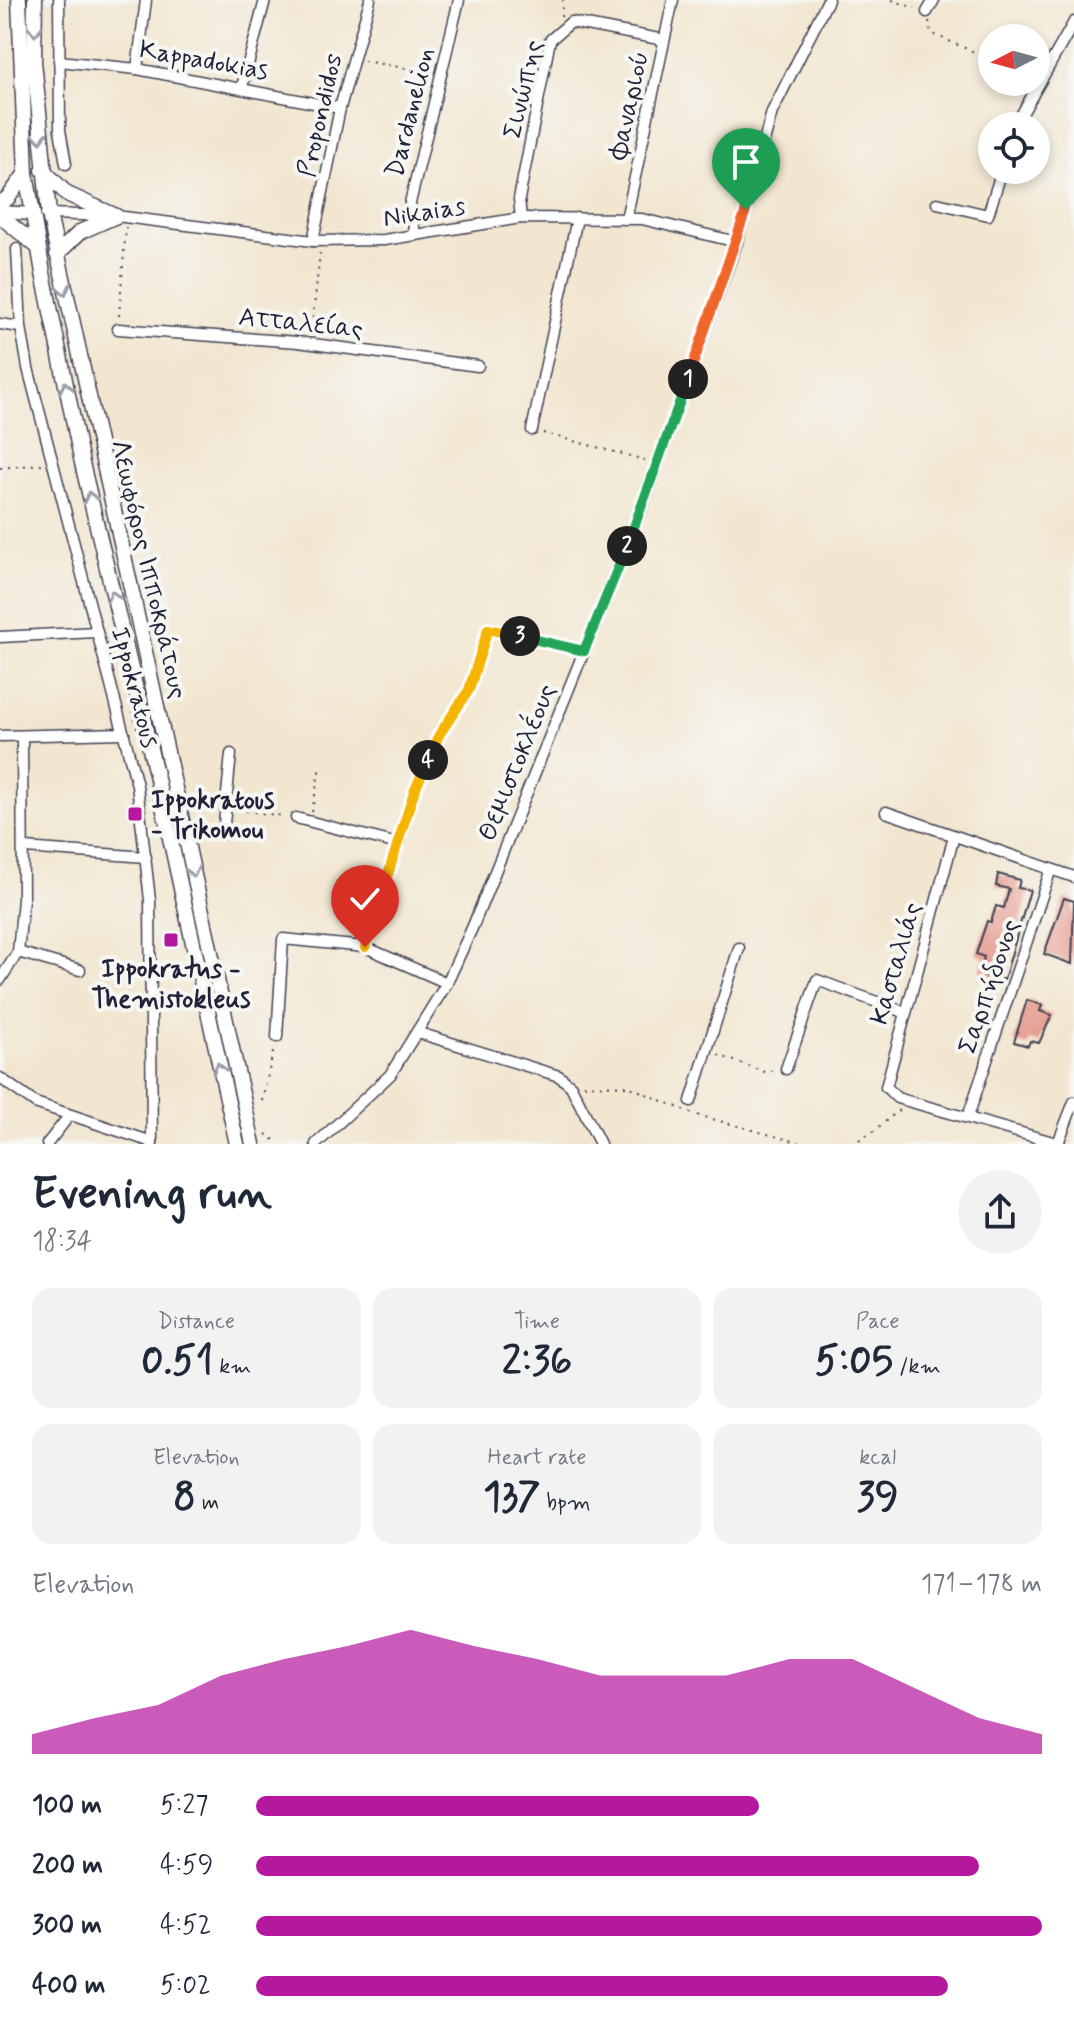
<!DOCTYPE html>
<html lang="en">
<head>
<meta charset="utf-8">
<style>
	body { margin:0; font-family:Mynerve,sans-serif; background:#f2f2f3; color:#1f2937; height:100vh; display:flex; flex-direction:column; font-size:30px; white-space:nowrap }
	* { box-sizing:border-box; margin:0 }
	p { font-size:26px; color:#747a83 }
	.icon { flex:none; width:44px; height:44px; fill:none; stroke:currentColor; stroke-width:2; stroke-linecap:round; stroke-linejoin:round }
	.map { position:relative; height:1144px; overflow:hidden }
	.drawer { display:flex; flex-direction:column; background:#fff; flex:1 }
	.drawer>* { flex:none }
	.needle { width:52px; rotate:264deg }
	.fabs { position:absolute; left:978px; top:24px; display:grid; gap:16px }
	.fabs a { display:grid; place-items:center; width:72px; height:72px; border-radius:50%; background:#fff; box-shadow:0 4px 12px #0003; font-size:40px }
	.pin { position:absolute; display:grid; place-items:center; width:68px; height:68px; color:#fff; margin:-82px -34px; border-radius:50% 50% 50% 0; rotate:-45deg; box-shadow:0 0 8px #0007 }
	.pin .icon { rotate:45deg }
	.km { position:absolute; width:40px; height:40px; margin:-20px; border-radius:50%; background:#222; color:#fff; font-size:22px; line-height:40px; text-align:center }
	.round { display:grid; place-items:center; flex:none; width:84px; height:84px; border-radius:42px; background:#f2f2f3 }
	.headline { display:flex; align-items:center; justify-content:space-between; height:136px; padding:0 32px }
	h1 { font-size:44px; font-weight:700; line-height:60px }
	.metrics { display:grid; grid-template-columns:repeat(3,1fr); gap:12px; height:136px; padding:8px 32px }
	.metrics div { display:grid; align-content:center; border-radius:20px; background:#f2f2f3; text-align:center }
	.metrics b { font-size:40px; font-weight:700 }
	.metrics small { font-size:22px; font-weight:400 }
	.metrics p { font-size:22px }
	.chart { height:224px; padding:16px 32px }
	.chart p { display:flex; justify-content:space-between }
	.chart svg { width:100%; height:144px; margin-top:8px; fill:#b5179e; opacity:.7 }
	ul { padding:0 32px; list-style:none; font-size:26px }
	li { display:grid; grid-template-columns:128px 96px 1fr; align-items:center; height:60px }
	li i { height:20px; border-radius:10px; background:#b5179e }
	.map>svg:first-child { display:block }
	.building { fill:#e49184 }
	.lines { fill:none; stroke-linecap:round; stroke-linejoin:round }
	.minor-casing { stroke:#413f51; stroke-width:13 }
	.tertiary-casing { stroke:#413f51; stroke-width:15 }
	.secondary-casing { stroke:#413f51; stroke-width:17 }
	.path { stroke:#413f51; stroke-width:2; stroke-dasharray:2 6; stroke-linecap:butt }
	.minor { stroke:#fff; stroke-width:10 }
	.tertiary { stroke:#fff; stroke-width:12 }
	.secondary { stroke:#fff; stroke-width:14 }
	.oneway { stroke:#9c9ca7 }
	.split-1-casing { stroke:#fff; stroke-width:16 }
	.split-2-casing { stroke:#fff; stroke-width:16 }
	.split-3-casing { stroke:#fff; stroke-width:16 }
	.split-4-casing { stroke:#fff; stroke-width:16 }
	.split-5-casing { stroke:#fff; stroke-width:16 }
	.split-1 { stroke:#f0652b; stroke-width:10 }
	.split-2 { stroke:#22a559; stroke-width:10 }
	.split-3 { stroke:#22a559; stroke-width:10 }
	.split-4 { stroke:#f5b400; stroke-width:10 }
	.split-5 { stroke:#f5b400; stroke-width:10 }
	.poi-dot { fill:#b5179e; stroke:#f6f6f2; stroke-width:3 }
	.labels { text-anchor:middle; stroke-width:8; stroke-linejoin:round; paint-order:stroke }
	.street-label { font-size:26px; fill:#22223b; stroke:#f6f6f2 }
	.poi-label { font-size:26px; font-weight:bold; fill:#22223b; stroke:#f6f6f2; text-anchor:start }
</style>
</head>
<body>
<div class="map">
<svg width="1074" height="1144" viewBox="0 0 1074 1144">
	<rect width="100%" height="100%" fill="#f6f6f2"/>
	<filter id="ink" filterUnits="userSpaceOnUse"><feTurbulence type="fractalNoise" baseFrequency=".0125" numOctaves="2"/><feDisplacementMap in="SourceGraphic" scale="16" xChannelSelector="R" yChannelSelector="G"/><feConvolveMatrix kernelMatrix="1 2 1 2 8 2 1 2 1" color-interpolation-filters="sRGB"/></filter>
	<filter id="wash" filterUnits="userSpaceOnUse"><feTurbulence type="fractalNoise" baseFrequency=".006" numOctaves="4" result="noise"/><feDisplacementMap in="SourceGraphic" scale="32" xChannelSelector="R" yChannelSelector="G"/><feGaussianBlur stdDeviation="1.8" result="paint"/><feColorMatrix in="noise" values="0 0 0 0 0 0 0 0 0 0 0 0 0 0 0 0 0 1.4 0 .05"/><feComposite in="paint" operator="in"/></filter>
	<g filter="url(#wash)">
		<rect width="100%" height="100%" fill="#f2e6d0"/>
		<g id="blocks">
			<g class="building">
				<polygon points="998,874 1020,880 1018,888 1030,890 1004,980 980,974 984,957 976,954 987,921 991,922 996,906 1004,908 1009,889 996,886"/>
				<polygon points="1064,898 1074,901 1072,964 1044,954"/>
				<polygon points="1027,1000 1042,1005 1040,1011 1052,1015 1039,1043 1030,1041 1028,1046 1014,1042"/>
			</g>
		</g>
	</g>
	<g filter="url(#ink)">
		<use href="#blocks" fill-opacity="0" stroke="#413f51" stroke-width="2"/>
		<g class="lines">
			<defs>
				<g id="minor">
					<polyline points="59,0 60,130 66,164"/>
					<polyline points="927,12 934,0"/>
					<polyline points="59,61 137,69 340,108"/>
					<polyline points="137,69 146,0"/>
					<polyline points="242,87 265,0"/>
					<polyline points="1015,126 1074,22"/>
					<polyline points="937,203 988,215 1002,170"/>
					<polyline points="46,214 116,216 313,241 384,240 521,218 642,219 737,242"/>
					<polyline points="521,218 519,199 550,40 571,22 664,40"/>
					<polyline points="626,219 673,0"/>
					<polyline points="415,235 410,203 459,0"/>
					<polyline points="313,241 340,108 370,0"/>
					<polyline points="17,249 21,327 28,368 137,785 150,900 152,1144"/>
					<polyline points="0,324 21,327"/>
					<polyline points="118,329 298,342 478,366"/>
					<polyline points="532,430 577,218"/>
					<polyline points="0,637 96,632"/>
					<polyline points="0,736 124,733"/>
					<polyline points="886,812 1074,877"/>
					<polyline points="296,818 398,844"/>
					<polyline points="223,834 231,754"/>
					<polyline points="954,836 886,1087 897,1098 1060,1144"/>
					<polyline points="25,848 146,857"/>
					<polyline points="365,947 414,792 439,735 469,690 488,629"/>
					<polyline points="18,952 80,970"/>
					<polyline points="0,980 18,952 23,899 22,736"/>
					<polyline points="419,1033 559,1076 571,1086 600,1144"/>
					<polyline points="277,1037 283,939 365,947 447,983"/>
					<polyline points="786,1069 817,980 904,1012"/>
					<polyline points="0,1078 35,1103 152,1142"/>
					<polyline points="691,1101 739,948"/>
					<polyline points="968,1117 1051,869"/>
					<polyline points="1058,1143 1074,1102"/>
					<polyline points="47,1144 69,1116"/>
					<polyline points="316,1144 390,1075 447,983 473,926 641,510 737,242 772,112 828,0"/>
				</g>
				<polyline id="tertiary" points="0,212 33,214"/>
				<g id="secondary">
					<polyline points="19,0 26,173 43,273 82,463 156,774 237,1144"/>
					<polyline points="35,0 34,61 49,214 253,1144"/>
					<polyline points="43,170 67,194 116,216"/>
					<polyline points="0,203 8,198 26,173"/>
					<polyline points="0,216 38,247"/>
					<polyline points="57,254 80,232 116,216"/>
				</g>
			</defs>
			<use href="#minor" class="minor-casing"/>
			<use href="#tertiary" class="tertiary-casing"/>
			<use href="#secondary" class="secondary-casing"/>
			<g class="path">
				<polyline points="892,0 915,8"/>
				<polyline points="561,17 563,0"/>
				<polyline points="929,21 931,33 992,60"/>
				<polyline points="364,61 428,72"/>
				<polyline points="119,316 126,227"/>
				<polyline points="311,334 320,253"/>
				<polyline points="543,433 645,460"/>
				<polyline points="0,468 43,464"/>
				<polyline points="497,631 573,648"/>
				<polyline points="238,810 283,816"/>
				<polyline points="312,812 320,766"/>
				<polyline points="718,1055 765,1072 776,1070"/>
				<polyline points="584,1085 628,1086 684,1110"/>
				<polyline points="262,1101 274,1048"/>
				<polyline points="690,1113 804,1144"/>
				<polyline points="266,1134 277,1142"/>
				<polyline points="852,1144 874,1131 899,1110"/>
			</g>
			<use href="#minor" class="minor"/>
			<use href="#tertiary" class="tertiary"/>
			<use href="#secondary" class="secondary"/>
		</g>
		<defs><path id="oneway-chevron" d="M-2-3.5L2.5 0L-2 3.5" fill="none" stroke-width="1.6" stroke-linecap="round" stroke-linejoin="round" transform="scale(2)"/></defs>
		<g class="oneway">
			<use href="#oneway-chevron" transform="translate(35 31) rotate(91)"/>
			<use href="#oneway-chevron" transform="translate(40 138) rotate(85)"/>
			<use href="#oneway-chevron" transform="translate(64 290) rotate(78)"/>
			<use href="#oneway-chevron" transform="translate(66 387) rotate(-101)"/>
			<use href="#oneway-chevron" transform="translate(90 497) rotate(-103)"/>
			<use href="#oneway-chevron" transform="translate(113 596) rotate(-104)"/>
			<use href="#oneway-chevron" transform="translate(193 872) rotate(78)"/>
			<use href="#oneway-chevron" transform="translate(219 1068) rotate(-104)"/>
		</g>
	</g>
	<g class="lines" filter="url(#ink)">
		<defs>
			<polyline id="split-1" points="688,379 746,210"/>
			<polyline id="split-2" points="627,546 688,379"/>
			<polyline id="split-3" points="520,636 584,651 627,546"/>
			<polyline id="split-4" points="428,760 439,735 469,690 488,629 520,636"/>
			<polyline id="split-5" points="365,947 414,792 428,760"/>
		</defs>
		<use href="#split-1" class="split-1-casing"/>
		<use href="#split-2" class="split-2-casing"/>
		<use href="#split-3" class="split-3-casing"/>
		<use href="#split-4" class="split-4-casing"/>
		<use href="#split-5" class="split-5-casing"/>
		<use href="#split-1" class="split-1"/>
		<use href="#split-2" class="split-2"/>
		<use href="#split-3" class="split-3"/>
		<use href="#split-4" class="split-4"/>
		<use href="#split-5" class="split-5"/>
	</g>
	<g class="poi-dot">
		<rect x="127" y="806" width="16" height="16" rx="4"/>
		<rect x="163" y="932" width="16" height="16" rx="4"/>
	</g>
	<g class="labels">
		<g class="street-label">
			<text transform="translate(204 59) rotate(10)" y="9">Kappadokias</text>
			<text transform="translate(522 89) rotate(-77)" y="9">Σινώπης</text>
			<text transform="translate(628 105) rotate(-78)" y="9">Φαναριού</text>
			<text transform="translate(409 112) rotate(-76)" y="9">Dardanelion</text>
			<text transform="translate(319 115) rotate(-77)" y="9">Propondidos</text>
			<text transform="translate(424 211) rotate(-9)" y="9">Nikaias</text>
			<text transform="translate(301 322) rotate(6)" y="9">Ατταλείας</text>
			<text transform="translate(150 569) rotate(77)" y="9">Λεωφόρος Ιπποκράτους</text>
			<text transform="translate(136 687) rotate(75)" y="9">Ippokratous</text>
			<text transform="translate(516 762) rotate(-68)" y="9">Θεμιστοκλέους</text>
			<text transform="translate(895 963) rotate(-74)" y="9">Κασταλιάς</text>
			<text transform="translate(988 986) rotate(-71)" y="9">Σαρπήδονος</text>
		</g>
		<g class="poi-label">
			<text x="151" y="808">Ippokratous<tspan x="151" dy="30">- Trikomou</tspan></text>
			<text x="171" y="977" text-anchor="middle">Ippokratus -<tspan x="171" dy="30">Themistokleus</tspan></text>
		</g>
	</g>
</svg>
<div class="fabs">
<a><svg class="needle" viewBox="-14 -14 28 28"><path d="M0-13l5 13h-10z" fill="#e53935"/><path d="M0 13l5-13h-10z" fill="#747a83"/></svg></a>
<a><svg class="icon" aria-label="locate" viewBox="0 0 24 24"><circle cx="12" cy="12" r="6"/><path d="M12 2v4M12 18v4M2 12h4M18 12h4"/></svg></a>
</div>
<div class="pin" style="left:746px;top:210px;background:#1e9e55"><svg class="icon" aria-label="arrive" viewBox="0 0 24 24"><path d="M6 21V4h12l-3 4 3 4H6"/></svg></div>
<div class="pin" style="left:365px;top:947px;background:#d93025"><svg class="icon" aria-label="check" viewBox="0 0 24 24"><path d="M5 12l5 5 9-10"/></svg></div>
<b class="km" style="left:688px;top:379px">1</b>
<b class="km" style="left:627px;top:546px">2</b>
<b class="km" style="left:520px;top:636px">3</b>
<b class="km" style="left:428px;top:760px">4</b>
</div>
<section class="drawer">
<div class="headline"><div><h1>Evening run</h1><p>18:34</p></div><a class="round"><svg class="icon" aria-label="share" viewBox="0 0 24 24"><path d="M12 15V3M7 8l5-5 5 5M5 13v7h14v-7"/></svg></a></div>
<div class="metrics">
<div><p>Distance</p><b>0.51<small> km</small></b></div>
<div><p>Time</p><b>2:36</b></div>
<div><p>Pace</p><b>5:05<small> /km</small></b></div>
</div>
<div class="metrics">
<div><p>Elevation</p><b>8<small> m</small></b></div>
<div><p>Heart rate</p><b>137<small> bpm</small></b></div>
<div><p>kcal</p><b>39</b></div>
</div>
<div class="chart"><p><span>Elevation</span>171–178 m</p>
<svg viewBox="0 0 160 44" preserveAspectRatio="none"><path d="M0 44V38L10 33L20 29L30 20L40 15L50 11L60 6L70 11L80 15L90 20L100 20L110 20L120 15L130 15L140 24L150 33L160 38V44z"/></svg>
</div>
<ul>
<li><b>100 m</b>5:27<i style="width:64%"></i></li>
<li><b>200 m</b>4:59<i style="width:92%"></i></li>
<li><b>300 m</b>4:52<i style="width:100%"></i></li>
<li><b>400 m</b>5:02<i style="width:88%"></i></li>
</ul>
</section>
</body>
</html>
